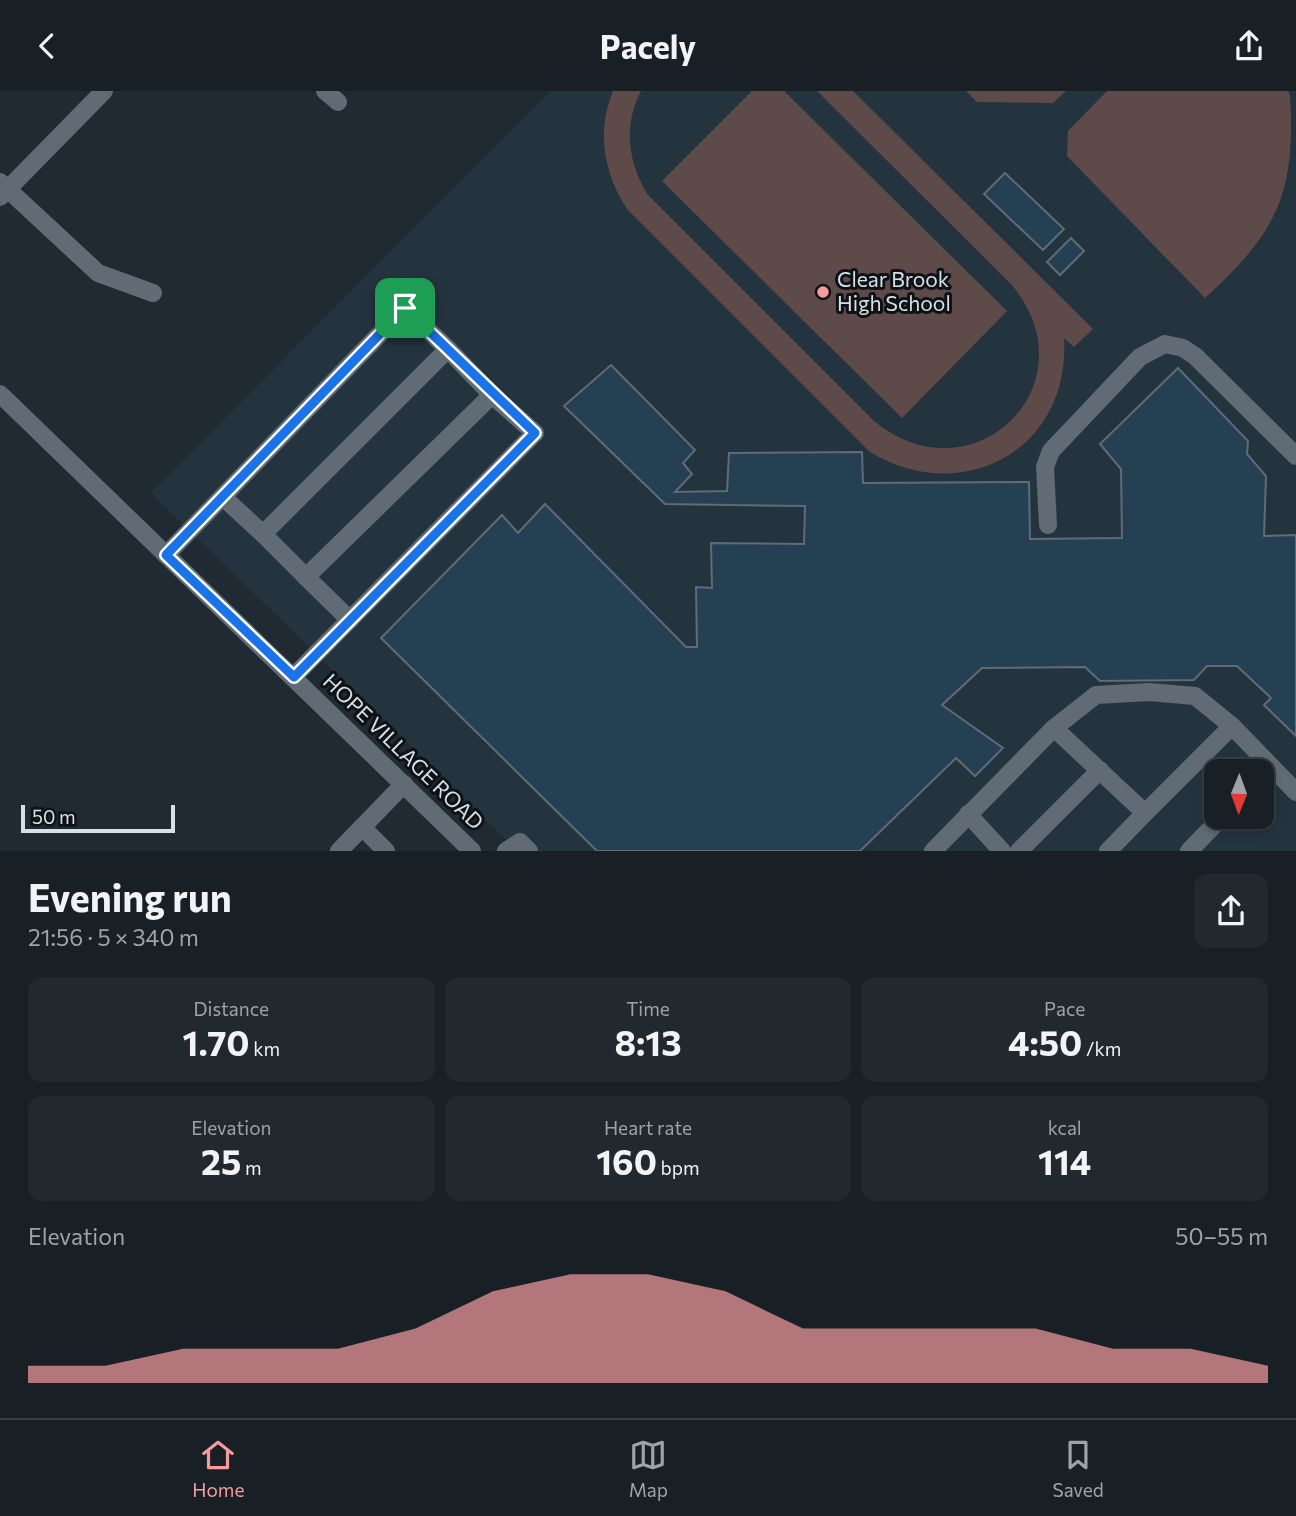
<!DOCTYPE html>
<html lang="en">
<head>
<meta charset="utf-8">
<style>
	body { margin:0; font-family:Commissioner,sans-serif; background:#21282e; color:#f1f3f6; height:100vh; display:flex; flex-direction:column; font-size:26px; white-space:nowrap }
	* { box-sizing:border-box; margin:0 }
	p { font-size:23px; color:#9fa3a7 }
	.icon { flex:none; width:38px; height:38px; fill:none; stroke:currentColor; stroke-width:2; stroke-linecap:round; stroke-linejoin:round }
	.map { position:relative; height:760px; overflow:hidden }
	.side { display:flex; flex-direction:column; background:#182026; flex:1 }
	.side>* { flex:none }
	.needle { width:46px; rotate:181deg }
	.controls { position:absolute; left:1204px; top:668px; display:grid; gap:14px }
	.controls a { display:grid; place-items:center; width:70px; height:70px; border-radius:14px; background:#182026; box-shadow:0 4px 10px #0003,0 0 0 2px #363e43; font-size:35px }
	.scale { position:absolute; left:21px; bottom:18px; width:154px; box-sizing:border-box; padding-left:7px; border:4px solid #d9e0e5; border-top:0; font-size:19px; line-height:24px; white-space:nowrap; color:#d9e0e5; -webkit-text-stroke:5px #0d1216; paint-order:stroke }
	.pin { position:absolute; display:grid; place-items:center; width:60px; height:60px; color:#fff; margin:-30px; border-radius:14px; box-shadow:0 4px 10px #0006 }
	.round { display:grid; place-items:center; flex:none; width:74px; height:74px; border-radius:14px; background:#21282e }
	.summary { display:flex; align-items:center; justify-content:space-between; height:119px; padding:0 28px }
	h1 { font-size:38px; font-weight:700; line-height:52px }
	.stats { display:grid; grid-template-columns:repeat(3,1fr); gap:10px; height:119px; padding:7px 28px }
	.stats div { display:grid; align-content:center; border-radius:14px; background:#21282e; text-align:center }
	.stats b { font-size:35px; font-weight:700 }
	.stats small { font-size:19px; font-weight:400 }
	.stats p { font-size:19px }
	.chart { height:196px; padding:14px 28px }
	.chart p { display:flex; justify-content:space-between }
	.chart svg { width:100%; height:126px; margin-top:7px; fill:#f59b9e; opacity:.7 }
	header { display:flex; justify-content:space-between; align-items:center; height:91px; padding:0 28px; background:#182026; font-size:32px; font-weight:700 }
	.tab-bar { display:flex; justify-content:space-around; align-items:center; height:98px; border-top:2px solid #363e43; background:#182026; font-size:19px; color:#9fa3a7 }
	.tab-bar a { display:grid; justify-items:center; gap:4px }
	.tab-bar .selected { color:#f59b9e }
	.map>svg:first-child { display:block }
	.built { fill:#24343f; fill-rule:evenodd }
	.green { fill:#5f4a4a }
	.building { fill:#264053; stroke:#606b75; stroke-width:2 }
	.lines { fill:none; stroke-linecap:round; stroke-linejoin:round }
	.minor { stroke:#606b75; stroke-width:18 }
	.route-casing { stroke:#fff; stroke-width:14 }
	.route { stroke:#1a73e8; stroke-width:9 }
	.poi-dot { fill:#f59b9e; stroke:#0d1216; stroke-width:2.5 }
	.labels { text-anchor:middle; stroke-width:6; stroke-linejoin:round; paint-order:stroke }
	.poi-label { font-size:21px; fill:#d9e0e5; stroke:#0d1216; text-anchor:start }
	.street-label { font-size:21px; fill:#d9e0e5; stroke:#0d1216 }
</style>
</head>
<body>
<header><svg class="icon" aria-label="back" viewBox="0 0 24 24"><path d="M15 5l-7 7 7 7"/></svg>Pacely<svg class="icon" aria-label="share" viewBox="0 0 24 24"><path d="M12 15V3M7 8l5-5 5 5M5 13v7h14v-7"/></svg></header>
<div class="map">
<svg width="1296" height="760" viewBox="0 0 1296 760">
	<rect width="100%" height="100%" fill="#202a32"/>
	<path class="built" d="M550 0H1296V760H518L151 402ZM1216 681H1262V726H1216Z"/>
	<g class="green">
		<path d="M613 0H641C623 35 628 70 647 103L874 330C973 412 1095 292 1011 193L817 0H853L1093 238 1074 256 1064 247C1071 358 963 417 870 361L627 118C604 82 596 41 613 0Z"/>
		<polygon points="752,0 784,0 1007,220 902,327 662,90"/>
		<polygon points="966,0 1066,0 1053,12 977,11"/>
		<path d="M1107 0H1288L1290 4C1296 104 1276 142 1205 207L1067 65 1068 40Z"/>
	</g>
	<g class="building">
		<polygon points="1005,82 1064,138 1043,159 984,103"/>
		<polygon points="1071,147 1084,160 1060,184 1047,171"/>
		<polygon points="611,274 695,359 683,372 692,383 675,401 727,400 729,362 862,361 863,392 1029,391 1030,448 1122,447 1121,378 1100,353 1178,277 1248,350 1247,363 1266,385 1264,445 1296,444 1296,645 1264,614 1271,607 1237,575 1207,575 1194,589 1100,590 1085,576 982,577 942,614 1003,657 975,685 956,667 860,760 597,760 381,547 502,424 518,442 545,413 686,556 697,556 696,496 712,497 711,452 804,453 805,415 665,413 564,315"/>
	</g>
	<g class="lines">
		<g class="minor">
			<polyline points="325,0 338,11"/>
			<polyline points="0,91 98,182 153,202"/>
			<polyline points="0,106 104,0"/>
			<polyline points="448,258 492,304"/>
			<polyline points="0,303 472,760"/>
			<polyline points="223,406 263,443"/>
			<polyline points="1048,434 1045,376 1051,360 1140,266 1165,253 1183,257 1195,265 1296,365"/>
			<polyline points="166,464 405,217 448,258 263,443 306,486 492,304 535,342 294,585"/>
			<polyline points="306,486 350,529"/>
			<polyline points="1054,637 1096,604 1149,601 1195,605 1232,635"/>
			<polyline points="968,723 1002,760"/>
			<polyline points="362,736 386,760"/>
			<polyline points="339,760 404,693"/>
			<polyline points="506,760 520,751 529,760"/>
			<polyline points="933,760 1054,637 1145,722 1232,635 1296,701"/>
			<polyline points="1019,760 1100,679"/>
			<polyline points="1108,760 1145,722"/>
			<polyline points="1189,760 1222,726"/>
		</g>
	</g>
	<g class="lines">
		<defs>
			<polygon id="route" points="405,217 535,342 294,586 166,464"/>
		</defs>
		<use href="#route" class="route-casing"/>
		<use href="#route" class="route"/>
	</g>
	<circle class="poi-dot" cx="823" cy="201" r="7"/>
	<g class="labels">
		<g class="poi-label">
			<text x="837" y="196">Clear Brook<tspan x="837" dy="24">High School</tspan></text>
		</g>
		<g class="street-label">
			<text transform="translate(403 661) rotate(44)" y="7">HOPE VILLAGE ROAD</text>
		</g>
	</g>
</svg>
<div class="controls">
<a><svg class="needle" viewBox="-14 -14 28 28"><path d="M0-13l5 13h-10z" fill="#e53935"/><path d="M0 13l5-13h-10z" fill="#9fa3a7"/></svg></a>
</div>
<div class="scale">50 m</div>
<div class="pin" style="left:405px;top:217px;background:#1e9e55"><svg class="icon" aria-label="arrive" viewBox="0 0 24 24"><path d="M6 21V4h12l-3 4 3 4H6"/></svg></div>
</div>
<section class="side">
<div class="summary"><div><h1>Evening run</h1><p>21:56 · 5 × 340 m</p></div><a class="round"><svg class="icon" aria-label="share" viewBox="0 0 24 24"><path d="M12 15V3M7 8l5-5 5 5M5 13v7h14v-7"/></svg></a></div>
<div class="stats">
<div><p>Distance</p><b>1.70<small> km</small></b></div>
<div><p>Time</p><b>8:13</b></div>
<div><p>Pace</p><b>4:50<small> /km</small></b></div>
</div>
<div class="stats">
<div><p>Elevation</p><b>25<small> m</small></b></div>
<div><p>Heart rate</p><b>160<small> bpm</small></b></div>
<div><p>kcal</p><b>114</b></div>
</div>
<div class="chart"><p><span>Elevation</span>50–55 m</p>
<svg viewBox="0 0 160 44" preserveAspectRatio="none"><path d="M0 44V38L10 38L20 32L30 32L40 32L50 25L60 12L70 6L80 6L90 12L100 25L110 25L120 25L130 25L140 32L150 32L160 38V44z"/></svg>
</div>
</section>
<nav class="tab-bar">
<a class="selected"><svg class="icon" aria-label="home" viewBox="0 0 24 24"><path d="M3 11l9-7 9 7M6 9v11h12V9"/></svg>Home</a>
<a><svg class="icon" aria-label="map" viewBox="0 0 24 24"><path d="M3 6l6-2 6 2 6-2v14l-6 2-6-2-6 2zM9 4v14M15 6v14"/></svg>Map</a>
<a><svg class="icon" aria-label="saved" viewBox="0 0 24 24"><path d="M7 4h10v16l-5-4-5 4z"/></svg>Saved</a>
</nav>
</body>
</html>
